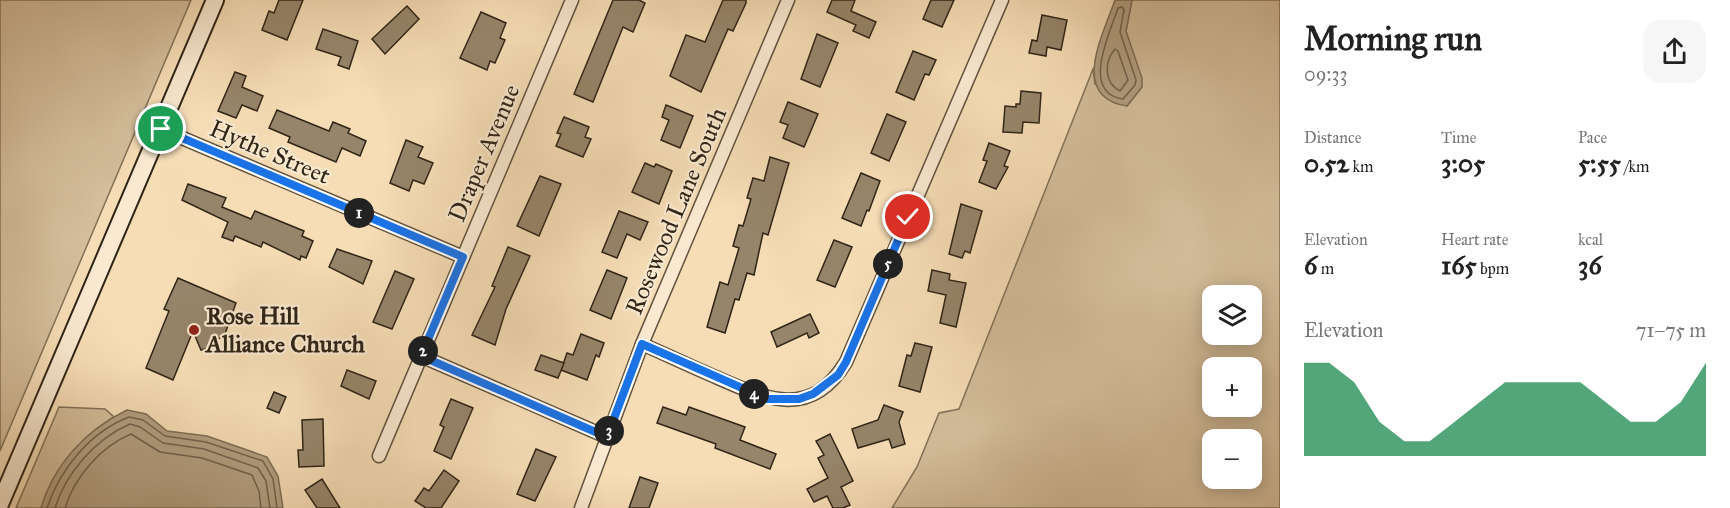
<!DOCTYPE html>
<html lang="en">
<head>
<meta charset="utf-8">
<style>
	body { margin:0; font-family:"IM FELL Great Primer",serif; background:#f6f6f6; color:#222; height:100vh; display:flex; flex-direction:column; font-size:22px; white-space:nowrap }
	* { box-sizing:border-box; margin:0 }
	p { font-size:20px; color:#767676 }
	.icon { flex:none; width:33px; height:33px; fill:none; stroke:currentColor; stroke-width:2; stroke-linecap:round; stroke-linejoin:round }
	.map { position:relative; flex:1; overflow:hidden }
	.sheet { display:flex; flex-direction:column; background:#fff; width:450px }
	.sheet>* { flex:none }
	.controls { position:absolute; left:1202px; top:285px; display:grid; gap:12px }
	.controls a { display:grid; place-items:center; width:60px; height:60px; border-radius:12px; background:#fff; box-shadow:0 3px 15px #0003; font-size:30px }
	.pin { position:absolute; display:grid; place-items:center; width:51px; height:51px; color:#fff; margin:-26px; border:3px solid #fff; border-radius:50%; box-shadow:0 2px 6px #0007 }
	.km { position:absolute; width:30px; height:30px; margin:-15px; border-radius:50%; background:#222; color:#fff; font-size:16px; line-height:30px; text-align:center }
	.round { display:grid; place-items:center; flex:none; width:63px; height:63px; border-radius:18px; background:#f6f6f6 }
	.summary { display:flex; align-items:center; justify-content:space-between; height:102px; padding:0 24px }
	h1 { font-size:33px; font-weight:700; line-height:45px }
	.metrics { display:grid; grid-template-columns:repeat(3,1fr); gap:9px; height:102px; padding:6px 24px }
	.metrics div { display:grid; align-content:center }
	.metrics b { font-size:26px; font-weight:700 }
	.metrics small { font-size:16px; font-weight:400 }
	.metrics p { font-size:16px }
	.chart { height:168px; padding:12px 24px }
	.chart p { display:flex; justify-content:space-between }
	.chart svg { width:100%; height:108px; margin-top:6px; fill:#0b8043; opacity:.7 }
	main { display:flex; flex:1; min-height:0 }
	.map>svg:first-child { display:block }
	.green { fill:#d4be9b; stroke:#827259; stroke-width:1.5; fill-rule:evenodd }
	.water { fill:#b29e80; stroke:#7e6e56; stroke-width:1.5 }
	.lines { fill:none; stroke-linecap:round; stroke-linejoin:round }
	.shore { stroke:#70624c; stroke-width:1.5 }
	.building { fill:#96856a; stroke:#2f2517; stroke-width:1.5 }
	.street-casing { stroke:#61533f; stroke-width:15 }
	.secondary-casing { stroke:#2f2517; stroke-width:20 }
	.street { stroke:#f9e9d0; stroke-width:12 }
	.secondary { stroke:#f9e9d0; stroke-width:16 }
	.route-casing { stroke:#fff; stroke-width:12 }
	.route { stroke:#1a73e8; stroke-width:8 }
	.poi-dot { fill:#8f2418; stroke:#f9e9d0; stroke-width:2 }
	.labels { text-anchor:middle; stroke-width:4.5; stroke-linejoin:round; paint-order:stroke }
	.street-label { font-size:24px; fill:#2f2517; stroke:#f9e9d0 }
	.poi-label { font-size:24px; font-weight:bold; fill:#2f2517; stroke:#f9e9d0; text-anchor:start }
</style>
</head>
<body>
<main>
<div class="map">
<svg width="1280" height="508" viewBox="0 0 1280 508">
	<rect width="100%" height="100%" fill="#f6ddb6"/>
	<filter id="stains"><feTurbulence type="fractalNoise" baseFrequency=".00333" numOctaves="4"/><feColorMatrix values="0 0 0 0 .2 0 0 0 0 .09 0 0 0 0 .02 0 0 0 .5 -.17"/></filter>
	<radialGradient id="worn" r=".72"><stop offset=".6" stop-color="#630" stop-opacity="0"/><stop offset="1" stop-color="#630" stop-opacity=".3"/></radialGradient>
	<g class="green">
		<polygon points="0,0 191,0 0,451"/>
		<path d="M1132 0H1280V508H892L917 467 939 413 959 409 1093 69 1095 84 1127 106 1142 87 1126 31ZM1212 296H1251V334H1212ZM1212 368H1251V406H1212ZM1212 440H1251V478H1212Z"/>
		<path d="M59 407 105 409 114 417C79 439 53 468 41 508H16Z"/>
	</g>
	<g class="water">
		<path d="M1115 0H1132L1126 31 1142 78V87L1127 106C1069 97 1103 35 1115 0Z"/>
		<path d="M127 410 146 414 167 431 207 436 267 457 278 476 283 508H41C55 463 86 430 127 410Z"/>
	</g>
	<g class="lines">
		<g class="shore">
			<path d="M1122 7 1124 10 1120 32 1136 80 1135 85 1123 99C1080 93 1110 33 1118 8Z"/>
			<path d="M1115 49 1118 51 1128 80 1120 91C1104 83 1104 62 1115 49Z"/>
			<path d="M47 508C60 469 90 432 129 417L143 420 165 436 206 442 263 461 273 479 277 508"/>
			<path d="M55 508C66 473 95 439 130 424L140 427 163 443 204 449 258 468 266 481 270 508"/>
			<path d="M65 508C74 478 101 446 131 434L160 452 202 458 252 475 259 491 261 508"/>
		</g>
	</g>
	<g class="building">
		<polygon points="279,0 303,0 287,40 262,30 269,11 274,13"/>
		<polygon points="613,0 639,0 645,3 633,32 623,27 593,102 574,94"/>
		<polygon points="723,0 746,0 746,3 733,31 728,29 701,92 670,76 686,35 705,42"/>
		<polygon points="832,0 855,0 851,11 876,22 869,38 853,31 856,25 827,12"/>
		<polygon points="931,0 954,0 942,27 923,19"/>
		<polygon points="407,6 419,19 385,54 372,39"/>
		<polygon points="481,12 506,23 500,38 505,40 495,63 490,61 487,70 460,58"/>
		<polygon points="1042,15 1067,20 1061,50 1047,47 1046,56 1029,53 1032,40 1037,41"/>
		<polygon points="323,29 358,41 349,69 338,65 341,57 316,49"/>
		<polygon points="817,34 838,43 820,87 801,79"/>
		<polygon points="913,51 936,60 929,75 925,74 914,100 896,92"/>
		<polygon points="235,72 246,76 242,87 263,96 257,111 242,105 236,118 218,111"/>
		<polygon points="1021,91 1041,93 1039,123 1023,122 1022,133 1003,132 1005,106 1016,107 1016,104 1020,104"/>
		<polygon points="788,102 818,114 804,147 783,138 788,125 780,122"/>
		<polygon points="666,105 693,116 680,148 661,140 669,120 662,117"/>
		<polygon points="277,110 329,131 333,122 350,129 348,133 366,141 360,156 342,148 336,162 288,142 290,137 269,128"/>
		<polygon points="887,114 906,122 889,161 871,153"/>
		<polygon points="564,117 589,127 585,137 591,139 583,157 556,146 561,134 557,133"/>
		<polygon points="406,140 423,147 418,157 433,163 424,184 413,180 409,191 390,183"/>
		<polygon points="989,143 1010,151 1004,166 1008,167 996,189 979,182 987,161 983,160"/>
		<polygon points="770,157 789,163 768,235 763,233 754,275 747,273 739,300 735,299 725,333 707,327 720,282 728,285 739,248 733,246 739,225 743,226 751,199 747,198 753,178 764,181"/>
		<polygon points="645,163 654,167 656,164 672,171 659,204 632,192"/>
		<polygon points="861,173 880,181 869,211 867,210 861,226 842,218"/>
		<polygon points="540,176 561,184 539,236 517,226"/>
		<polygon points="188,184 226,198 222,207 251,219 255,211 304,231 302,236 313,241 306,258 301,256 300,260 263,242 261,247 235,236 233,241 222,237 228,222 182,200"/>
		<polygon points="961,204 982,211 970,253 965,251 962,258 949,254"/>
		<polygon points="619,211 648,222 640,240 627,234 617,258 602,252"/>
		<polygon points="834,240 852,247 835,287 817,280"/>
		<polygon points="508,247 530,256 506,309 495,345 472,335 495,287 492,286"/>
		<polygon points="337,249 372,261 363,284 329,267"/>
		<polygon points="607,270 627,278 611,319 590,310"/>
		<polygon points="932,270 950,274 949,280 966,283 956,327 940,323 946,295 928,291"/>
		<polygon points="395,271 414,279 392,329 373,322"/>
		<polygon points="178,278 236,303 224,337 213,340 215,346 201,350 193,331 173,380 146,368 169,311 164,309"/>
		<polygon points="810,314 819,333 809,338 807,333 777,347 771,332"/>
		<polygon points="581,334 604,343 599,357 596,355 587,380 561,370 567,353 573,355"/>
		<polygon points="915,343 932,347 920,392 899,386 907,355 911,356"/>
		<polygon points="541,355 564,363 558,378 535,370"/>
		<polygon points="347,370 376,381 369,399 341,386"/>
		<polygon points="274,392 286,397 279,413 267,408"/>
		<polygon points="451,399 473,408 451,459 434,451 444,427 440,425"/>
		<polygon points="884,405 903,412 899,422 905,444 892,448 889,439 858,448 852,429 878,420"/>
		<polygon points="663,407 686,415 689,407 745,427 740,440 776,454 770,469 715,448 716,444 657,423"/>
		<polygon points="323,419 324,466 299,467 298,450 303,450 302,420"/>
		<polygon points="830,434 853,481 841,487 850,505 843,508 833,508 827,496 814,502 807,489 828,478 818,458 824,455 816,441"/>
		<polygon points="536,449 556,457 535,501 517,494"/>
		<polygon points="444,470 459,481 441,508 426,508 415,501 424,488 429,491"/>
		<polygon points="640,477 658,483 649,508 629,508"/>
		<polygon points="322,479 340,508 317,508 305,490"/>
	</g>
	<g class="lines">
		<defs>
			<g id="street">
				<polyline points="161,129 463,257"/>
				<path d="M642 344C667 355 692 367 718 378 768 400 811 419 846 362L1002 0"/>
				<polyline points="421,356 607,437"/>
				<polyline points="379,456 572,0"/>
				<polyline points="581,508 642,344 788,0"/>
			</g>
			<polyline id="secondary" points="0,504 215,0"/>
		</defs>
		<use href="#street" class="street-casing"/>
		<use href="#secondary" class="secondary-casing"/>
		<use href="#street" class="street"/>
		<use href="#secondary" class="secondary"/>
	</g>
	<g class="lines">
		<defs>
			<polyline id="route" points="161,129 463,257 421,356 607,437 642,344 767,399 799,399 813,394 838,375 846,362 908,217"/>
		</defs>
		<use href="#route" class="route-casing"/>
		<use href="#route" class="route"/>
	</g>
	<circle class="poi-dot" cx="194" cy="330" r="6"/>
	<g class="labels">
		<g class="street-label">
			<text transform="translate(270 152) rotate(23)" y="8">Hythe Street</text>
			<text transform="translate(484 153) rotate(-67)" y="8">Draper Avenue</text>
			<text transform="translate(676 211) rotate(-67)" y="8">Rosewood Lane South</text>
		</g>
		<g class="poi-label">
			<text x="206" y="324">Rose Hill<tspan x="206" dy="28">Alliance Church</tspan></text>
		</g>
	</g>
	<rect width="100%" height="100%" filter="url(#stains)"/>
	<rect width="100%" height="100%" fill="url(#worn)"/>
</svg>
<div class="controls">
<a><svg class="icon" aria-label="layers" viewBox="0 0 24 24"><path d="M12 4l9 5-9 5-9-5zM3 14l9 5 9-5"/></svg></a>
<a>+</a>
<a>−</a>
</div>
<div class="pin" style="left:161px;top:129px;background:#1e9e55"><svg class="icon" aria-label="arrive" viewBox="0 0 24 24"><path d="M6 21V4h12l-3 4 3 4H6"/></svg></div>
<div class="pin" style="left:908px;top:217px;background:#d93025"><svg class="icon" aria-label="check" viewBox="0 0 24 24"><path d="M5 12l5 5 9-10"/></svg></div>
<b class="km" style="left:359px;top:213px">1</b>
<b class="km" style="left:423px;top:351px">2</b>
<b class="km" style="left:609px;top:431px">3</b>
<b class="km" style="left:754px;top:394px">4</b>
<b class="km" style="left:888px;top:264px">5</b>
</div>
<section class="sheet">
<div class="summary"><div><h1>Morning run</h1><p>09:33</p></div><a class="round"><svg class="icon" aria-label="share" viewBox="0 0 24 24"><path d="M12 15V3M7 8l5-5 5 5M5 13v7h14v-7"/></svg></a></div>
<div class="metrics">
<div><p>Distance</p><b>0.52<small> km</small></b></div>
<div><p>Time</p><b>3:05</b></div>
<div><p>Pace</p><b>5:55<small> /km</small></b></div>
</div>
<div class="metrics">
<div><p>Elevation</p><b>6<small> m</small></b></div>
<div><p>Heart rate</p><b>165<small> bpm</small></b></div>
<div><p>kcal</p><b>36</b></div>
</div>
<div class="chart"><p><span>Elevation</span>71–75 m</p>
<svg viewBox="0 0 160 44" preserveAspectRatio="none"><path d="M0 44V6L10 6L20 14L30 30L40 38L50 38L60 30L70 22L80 14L90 14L100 14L110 14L120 22L130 30L140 30L150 22L160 6V44z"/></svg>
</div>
</section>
</main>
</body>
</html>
